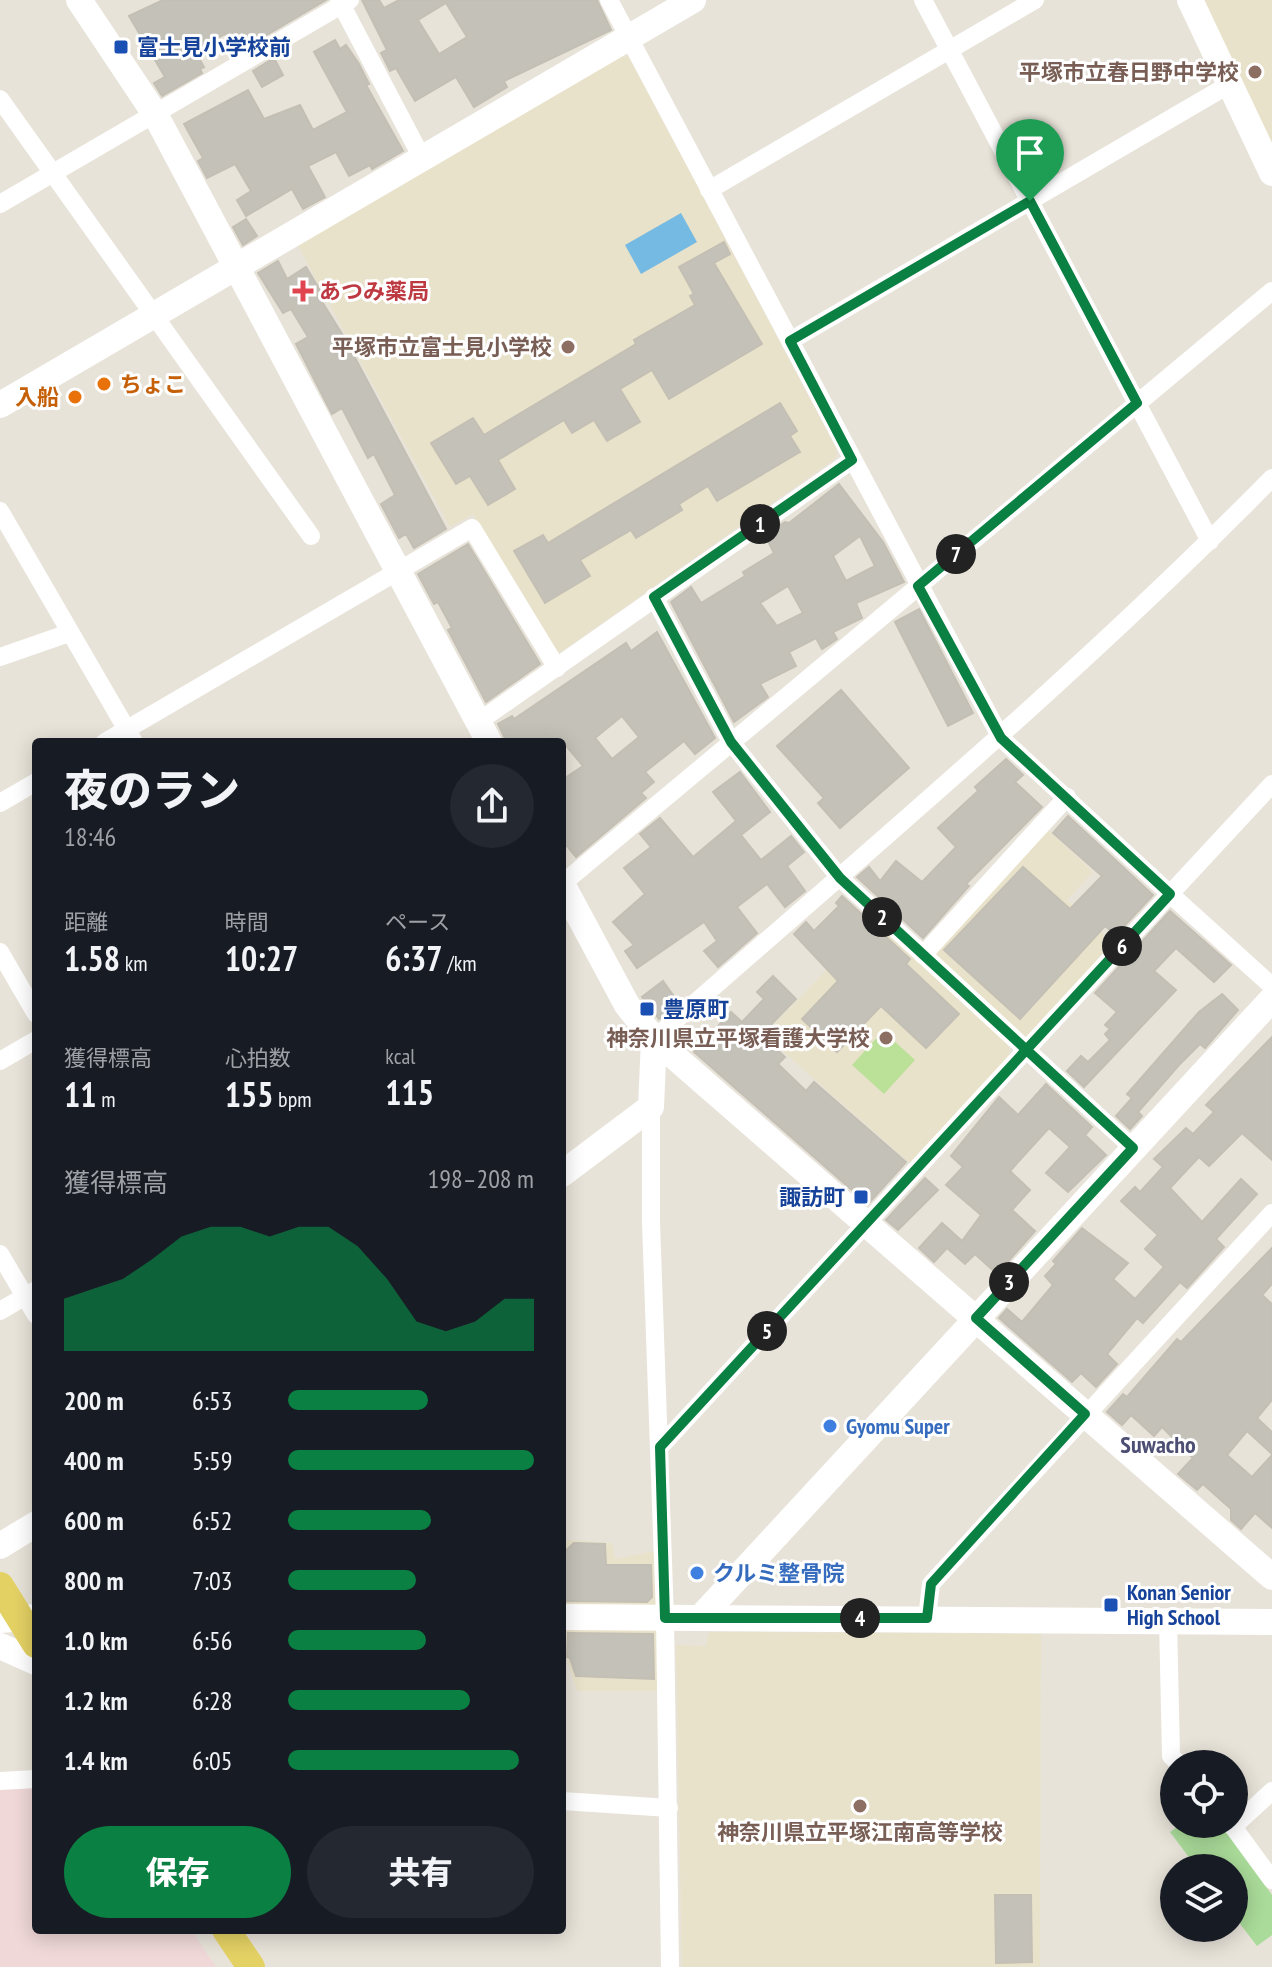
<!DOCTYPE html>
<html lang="ja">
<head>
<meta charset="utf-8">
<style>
	body { margin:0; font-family:"PT Sans Narrow","Noto Sans JP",sans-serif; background:#242831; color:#f1f3f6; height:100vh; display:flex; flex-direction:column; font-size:30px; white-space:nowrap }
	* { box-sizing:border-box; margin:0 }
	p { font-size:26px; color:#9ea1a6 }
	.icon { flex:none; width:44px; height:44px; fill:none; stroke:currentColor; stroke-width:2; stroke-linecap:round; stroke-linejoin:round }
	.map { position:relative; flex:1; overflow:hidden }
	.sheet { position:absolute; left:32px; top:738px; width:534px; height:1196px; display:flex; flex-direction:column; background:#171b24; border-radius:8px; box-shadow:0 4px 20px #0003 }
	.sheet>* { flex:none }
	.controls { position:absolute; left:1160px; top:1750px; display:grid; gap:16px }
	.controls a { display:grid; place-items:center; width:88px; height:88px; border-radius:50%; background:#171b24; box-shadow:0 4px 20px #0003; font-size:40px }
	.pin { position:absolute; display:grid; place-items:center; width:68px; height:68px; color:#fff; margin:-82px -34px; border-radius:50% 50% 50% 0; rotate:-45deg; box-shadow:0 0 8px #0007 }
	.pin .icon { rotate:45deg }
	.km { position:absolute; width:40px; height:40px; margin:-20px; border-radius:50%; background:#222; color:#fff; font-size:22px; line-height:40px; text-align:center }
	.round { display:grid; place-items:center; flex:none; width:84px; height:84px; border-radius:42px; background:#242831 }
	.headline { display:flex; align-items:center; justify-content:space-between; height:136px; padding:0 32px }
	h1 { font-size:44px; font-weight:800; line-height:60px }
	.metrics { display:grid; grid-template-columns:repeat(3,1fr); gap:12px; height:136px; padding:8px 32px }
	.metrics div { display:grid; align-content:center }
	.metrics b { font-size:34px; font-weight:800 }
	.metrics small { font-size:22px; font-weight:400 }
	.metrics p { font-size:22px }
	.chart { height:224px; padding:16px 32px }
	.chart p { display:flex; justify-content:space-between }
	.chart svg { width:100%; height:144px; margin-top:8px; fill:#0b8043; opacity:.7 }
	.action { display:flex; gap:16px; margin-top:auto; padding:16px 32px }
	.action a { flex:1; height:92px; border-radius:48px; background:#0b8043; color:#fff; font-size:32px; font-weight:800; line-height:92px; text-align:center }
	.action a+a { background:#242831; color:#f1f3f6 }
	ul { padding:0 32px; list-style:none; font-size:26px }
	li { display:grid; grid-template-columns:128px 96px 1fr; align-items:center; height:60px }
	li i { height:20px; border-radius:10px; background:#0b8043 }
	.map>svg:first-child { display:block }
	.education { fill:#e9e2ca }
	.medical { fill:#efd8d7 }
	.green { fill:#aadb9a }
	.pitch { fill:#bae197 }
	.water { fill:#75bae2 }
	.building { fill:#c4c1b8; stroke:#c3bfb4; stroke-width:2; fill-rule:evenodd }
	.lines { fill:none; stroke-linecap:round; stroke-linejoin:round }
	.street { stroke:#fff; stroke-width:18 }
	.secondary { stroke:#fff; stroke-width:26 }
	.primary { stroke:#e3d164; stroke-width:28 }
	.route-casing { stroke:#fff; stroke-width:16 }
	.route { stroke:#0b8043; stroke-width:10 }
	.transit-dot { fill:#1a4fb4; stroke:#fff; stroke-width:3 }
	.education-dot { fill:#8d6e63; stroke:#fff; stroke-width:3 }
	.health-dot { fill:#e0444e; stroke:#fff; stroke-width:3 }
	.food-dot { fill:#e8710a; stroke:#fff; stroke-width:3 }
	.shop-dot { fill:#3f7fe0; stroke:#fff; stroke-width:3 }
	.labels { text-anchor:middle; stroke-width:6; stroke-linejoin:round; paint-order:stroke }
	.transit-label { font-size:22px; font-weight:bold; fill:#164399; stroke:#fff; text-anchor:start }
	.education-label { font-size:22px; font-weight:bold; fill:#785e54; stroke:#fff; text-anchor:end }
	.health-label { font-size:22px; font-weight:bold; fill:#be3a42; stroke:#fff; text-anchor:start }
	.food-label { font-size:22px; font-weight:bold; fill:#c56008; stroke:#fff; text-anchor:start }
	.shop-label { font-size:22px; font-weight:bold; fill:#366cbe; stroke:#fff; text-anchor:start }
	.neighbourhood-label { font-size:24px; font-weight:bold; fill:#4c4f73; stroke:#fff }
</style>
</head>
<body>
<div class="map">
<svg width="1272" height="1967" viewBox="0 0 1272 1967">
	<rect width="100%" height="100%" fill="#e8e3d9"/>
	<g class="education">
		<polygon points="1204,0 1272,0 1272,143"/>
		<polygon points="620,56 629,57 837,450 836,458 564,650 556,652 473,514 450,527 297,244"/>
		<polygon points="1046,828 1093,872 1067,900 1114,944 1027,1038 1019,1038 936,957 935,950"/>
		<polygon points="876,918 1009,1042 1009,1056 911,1164 764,1035"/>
		<polygon points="569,1540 612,1543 615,1559 656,1551 661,1691 577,1691 562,1643 562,1546"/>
		<polygon points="709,1632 1041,1634 1040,1967 682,1967 676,1645 706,1646"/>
	</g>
	<polygon class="medical" points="36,1787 36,1930 191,1930 216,1967 0,1967 0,1788"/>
	<polygon class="green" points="1182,1824 1221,1824 1272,1895 1272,1935 1257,1946 1234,1916 1234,1868 1197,1868 1170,1832"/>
	<polygon class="pitch" points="883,1031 915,1060 884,1094 852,1065"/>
	<polygon class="water" points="681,213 697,242 641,274 625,245"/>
	<g class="building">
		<polygon points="163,0 326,0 236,53 225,34 195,51 204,67 200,69 202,73 162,96 154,83 165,77 129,16"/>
		<path d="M362 0H379L384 8 399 0H597L611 30 504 81 507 87 474 107 456 77 415 101 396 68 390 71 381 53 387 50ZM446 3 467 37 439 54 418 20Z"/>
		<polygon points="335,40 340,49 346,45 359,64 369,84 366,85 403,151 372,169 370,165 349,176 336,152 308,166 325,197 303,209 292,189 246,216 237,200 251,191 235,164 207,178 198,161 203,158 184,124 248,90 264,119 300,105 313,130 347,112 314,52"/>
		<polygon points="274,58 283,75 262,87 253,71"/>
		<polygon points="246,219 257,236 243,245 233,227"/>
		<polygon points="724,242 730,254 714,263 762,344 669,399 652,370 620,389 640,422 607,441 594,420 572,433 564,420 498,460 515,489 488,505 470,476 456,484 431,443 473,418 484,435 636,344 634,340 695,305 690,296 694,294 679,267"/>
		<polygon points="278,261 287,279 306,267 320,290 316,292 344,337 446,529 414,548 406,534 399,538 381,504 395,495 374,454 368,458 342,408 332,414 296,344 308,337 291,309 283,313 258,273"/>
		<polygon points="780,403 797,431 790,436 800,452 717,501 708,486 679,504 682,510 636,538 631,530 580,560 590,576 545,603 514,551 543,535 548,543"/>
		<path d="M839 484 883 542 904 582 856 603 862 618 833 632 837 639 830 644 822 649 816 638 789 652 796 666 760 684 768 697 734 722 671 602 691 587 701 603 745 576 743 572 774 553 765 535 785 522 789 523ZM860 536 875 566 846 581 833 556ZM788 586 803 613 777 626 760 603Z"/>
		<polygon points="468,544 540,664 486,702 448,630 452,628 438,602 434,604 418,574"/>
		<polygon points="919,609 973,713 948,726 895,622"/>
		<path d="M657 632 715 738 695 754 684 741 645 772 654 782 641 793 646 798 576 857 562 840V780L583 766 563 742H507L498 724 512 716 514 719 626 643 631 651ZM622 716 639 737 612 759 595 738Z"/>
		<polygon points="841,690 909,768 840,828 818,803 824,798 777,746"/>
		<polygon points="1006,759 1023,775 1015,782 1042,807 966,884 969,886 923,938 857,877 869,867 880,881 896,861 922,882 956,847 938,828 978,791 975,787"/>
		<polygon points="740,772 770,812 741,835 761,860 791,836 804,852 787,866 805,891 785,907 767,884 737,907 757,933 718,967 704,951 717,941 704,922 637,968 625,951 634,945 613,922 645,894 624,868 651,847 640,834 660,818 693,857 736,821 713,792"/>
		<polygon points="1068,816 1153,895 1116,935 1105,926 1020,1019 944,950 1023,867 1070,909 1102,876 1053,833"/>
		<polygon points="842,896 910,959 906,964 959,1014 926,1048 881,1006 837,1052 802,1019 838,981 794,934 806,922 814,931 839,906 836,903"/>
		<polygon points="1170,911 1231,965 1214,982 1176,948 1154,971 1176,990 1084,1087 1067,1071 1081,1056 1088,1062 1110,1040 1105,1034 1110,1029 1105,1025 1117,1012 1095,993"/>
		<polygon points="773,976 796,999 761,1035 785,1057 778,1064 806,1091 814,1082 906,1162 868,1204 694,1052 731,1012 742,1022 764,999 757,992"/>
		<polygon points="663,981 678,1002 659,1019 642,997"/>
		<polygon points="1222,994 1238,1010 1205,1048 1200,1044 1179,1065 1138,1112 1142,1116 1130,1129 1116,1116 1132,1098 1127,1094 1199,1012"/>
		<polygon points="1272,1037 1272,1160 1242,1133 1209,1166 1199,1157 1170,1188 1202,1222 1241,1179 1257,1194 1216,1239 1224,1247 1187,1288 1180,1282 1143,1323 1137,1318 1107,1354 1117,1364 1096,1387 1081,1373 1072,1382 999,1318 1007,1309 1022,1322 1053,1285 1045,1276 1056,1264 1053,1261 1082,1228 1128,1263 1113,1279 1135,1299 1164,1267 1145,1249 1158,1235 1121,1201 1135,1187 1140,1192 1163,1167 1154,1159 1186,1128 1193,1134 1214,1112 1206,1105"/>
		<polygon points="1046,1084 1092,1127 1085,1135 1106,1155 1068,1192 1046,1173 1070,1147 1049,1128 1010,1171 1030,1190 1012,1210 1035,1231 997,1274 975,1254 965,1264 947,1248 934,1262 919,1248 942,1223 962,1241 981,1215 946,1185 963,1167 951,1156 999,1097 1018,1115"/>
		<polygon points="925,1178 938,1190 898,1230 886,1220"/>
		<polygon points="1272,1248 1272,1284 1262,1295 1272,1304 1272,1400 1257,1418 1272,1432 1272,1454 1247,1431 1227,1455 1252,1477 1272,1455 1272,1528 1255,1513 1241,1529 1231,1520 1231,1509 1203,1484 1197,1490 1178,1474 1193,1458 1162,1427 1154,1436 1131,1415 1122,1425 1107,1412 1123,1394 1127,1397 1177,1339 1181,1342"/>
		<polygon points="574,1543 605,1544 606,1565 651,1565 652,1597 647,1602 562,1601 562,1554"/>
		<polygon points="568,1633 653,1634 654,1679 576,1676 570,1658 567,1657"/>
		<polygon points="995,1895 1031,1895 1032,1962 996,1963"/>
	</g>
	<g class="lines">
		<g class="street">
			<polyline points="339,0 422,158"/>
			<polyline points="609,0 1001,738 1170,894 660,1447"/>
			<polyline points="923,0 1210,541"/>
			<polyline points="0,99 311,536"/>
			<polyline points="709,190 1035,0"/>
			<polyline points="0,204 350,0"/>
			<polyline points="790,341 1230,84"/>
			<polyline points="0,511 134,742"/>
			<polyline points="654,597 731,742 840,878 1133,1148"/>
			<polyline points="0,657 69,633"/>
			<polyline points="478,722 852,460"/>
			<polyline points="105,742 472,528 557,668"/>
			<polyline points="1272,784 1170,894 1272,986"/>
			<polyline points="0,803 36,782"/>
			<polyline points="562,884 1272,291"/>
			<polyline points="0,952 36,1014"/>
			<polyline points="923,955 1067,797"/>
			<path d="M654 1039C863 855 1076 677 1272 478"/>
			<polyline points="0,1061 36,1040"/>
			<polyline points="651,1107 651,1223 665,1618 670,1967"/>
			<polyline points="0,1254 36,1315"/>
			<polyline points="0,1311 36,1290"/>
			<polyline points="927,1618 931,1584 1272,1213"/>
			<polyline points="1168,1619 1171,1756 1179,1764"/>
			<polyline points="0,1781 36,1779"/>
			<polyline points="562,1801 669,1808"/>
			<polyline points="1231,1824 1272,1880"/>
			<polyline points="1233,1827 1272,1791"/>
		</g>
		<g class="secondary">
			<polyline points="79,0 155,114 489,742"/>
			<polyline points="1190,0 1272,173"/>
			<polyline points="0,405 693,0"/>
			<polyline points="562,884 627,1005 654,1039 1272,1577"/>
			<polyline points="562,1174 651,1107 654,1039"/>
			<polyline points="0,1546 36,1524"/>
			<polyline points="562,1617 1272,1622"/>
			<polyline points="700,1618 1272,999"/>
			<polyline points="0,1620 36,1617"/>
			<polyline points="0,1646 36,1662"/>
		</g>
		<g class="primary">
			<polyline points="0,1586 36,1644"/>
			<polyline points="226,1930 251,1967"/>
		</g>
	</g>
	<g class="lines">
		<defs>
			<polyline id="route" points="1030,201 790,341 852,460 654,597 731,742 840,878 1133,1148 976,1318 1085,1414 931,1584 927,1618 665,1618 660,1447 1170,894 1001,738 918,586 1137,403 1030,201"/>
		</defs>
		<use href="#route" class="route-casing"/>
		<use href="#route" class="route"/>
	</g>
	<g class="transit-dot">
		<rect x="113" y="39" width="16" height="16" rx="4"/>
		<rect x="639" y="1001" width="16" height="16" rx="4"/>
		<rect x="853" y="1189" width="16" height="16" rx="4"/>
		<rect x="1103" y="1597" width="16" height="16" rx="4"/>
	</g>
	<g class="education-dot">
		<circle cx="1255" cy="72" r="8"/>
		<circle cx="568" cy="347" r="8"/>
		<circle cx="886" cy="1038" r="8"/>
		<circle cx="860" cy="1806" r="8"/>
	</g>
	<path class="health-dot" d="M299 279h8v8h8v8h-8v8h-8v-8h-8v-8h8z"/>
	<g class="food-dot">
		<circle cx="104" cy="384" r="8"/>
		<circle cx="75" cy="397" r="8"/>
	</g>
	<g class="shop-dot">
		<circle cx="830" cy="1426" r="8"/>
		<circle cx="697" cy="1573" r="8"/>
	</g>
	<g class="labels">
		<g class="transit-label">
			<text x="137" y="55">富士見小学校前</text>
			<text x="663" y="1017">豊原町</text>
			<text x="845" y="1205" text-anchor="end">諏訪町</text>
			<text x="1127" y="1600">Konan Senior<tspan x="1127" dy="25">High School</tspan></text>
		</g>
		<g class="education-label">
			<text x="1239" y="80">平塚市立春日野中学校</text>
			<text x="552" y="355">平塚市立富士見小学校</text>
			<text x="870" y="1046">神奈川県立平塚看護大学校</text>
			<text x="860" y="1840" text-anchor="middle">神奈川県立平塚江南高等学校</text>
		</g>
		<g class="health-label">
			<text x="319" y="299">あつみ薬局</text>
		</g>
		<g class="food-label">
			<text x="120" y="392">ちょこ</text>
			<text x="59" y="405" text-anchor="end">入船</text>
		</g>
		<g class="shop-label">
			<text x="846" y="1434">Gyomu Super</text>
			<text x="713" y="1581">クルミ整骨院</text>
		</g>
		<g class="neighbourhood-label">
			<text x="1158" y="1453">Suwacho</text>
		</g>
	</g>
</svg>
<div class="controls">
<a><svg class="icon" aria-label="locate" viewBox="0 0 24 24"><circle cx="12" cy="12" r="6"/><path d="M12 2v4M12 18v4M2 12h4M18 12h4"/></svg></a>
<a><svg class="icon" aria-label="layers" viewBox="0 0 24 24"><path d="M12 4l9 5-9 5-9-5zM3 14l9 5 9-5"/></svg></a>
</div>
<div class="pin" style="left:1030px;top:201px;background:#1e9e55"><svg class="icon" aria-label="arrive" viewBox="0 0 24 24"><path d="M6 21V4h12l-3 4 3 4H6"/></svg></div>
<b class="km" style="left:760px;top:524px">1</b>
<b class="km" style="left:882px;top:917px">2</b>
<b class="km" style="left:1009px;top:1282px">3</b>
<b class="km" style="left:860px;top:1618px">4</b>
<b class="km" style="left:767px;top:1331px">5</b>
<b class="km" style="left:1122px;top:946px">6</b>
<b class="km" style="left:956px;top:554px">7</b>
<section class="sheet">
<div class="headline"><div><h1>夜のラン</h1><p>18:46</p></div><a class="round"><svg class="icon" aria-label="share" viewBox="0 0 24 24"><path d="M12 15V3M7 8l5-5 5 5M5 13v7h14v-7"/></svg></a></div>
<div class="metrics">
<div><p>距離</p><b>1.58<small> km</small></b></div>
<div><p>時間</p><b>10:27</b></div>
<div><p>ペース</p><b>6:37<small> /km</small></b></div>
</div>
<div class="metrics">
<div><p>獲得標高</p><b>11<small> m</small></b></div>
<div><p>心拍数</p><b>155<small> bpm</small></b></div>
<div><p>kcal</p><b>115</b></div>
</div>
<div class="chart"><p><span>獲得標高</span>198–208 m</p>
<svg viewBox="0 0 160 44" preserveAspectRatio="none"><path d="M0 44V28L10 25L20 22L30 16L40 9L50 6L60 6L70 9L80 6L90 6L100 12L110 22L120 35L130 38L140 35L150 28L160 28V44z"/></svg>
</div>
<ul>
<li><b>200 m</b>6:53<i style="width:57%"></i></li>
<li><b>400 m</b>5:59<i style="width:100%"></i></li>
<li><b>600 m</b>6:52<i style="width:58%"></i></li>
<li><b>800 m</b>7:03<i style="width:52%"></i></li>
<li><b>1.0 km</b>6:56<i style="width:56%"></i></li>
<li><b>1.2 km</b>6:28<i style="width:74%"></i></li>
<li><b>1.4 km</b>6:05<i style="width:94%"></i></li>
</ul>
<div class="action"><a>保存</a><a>共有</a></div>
</section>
</div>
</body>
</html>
